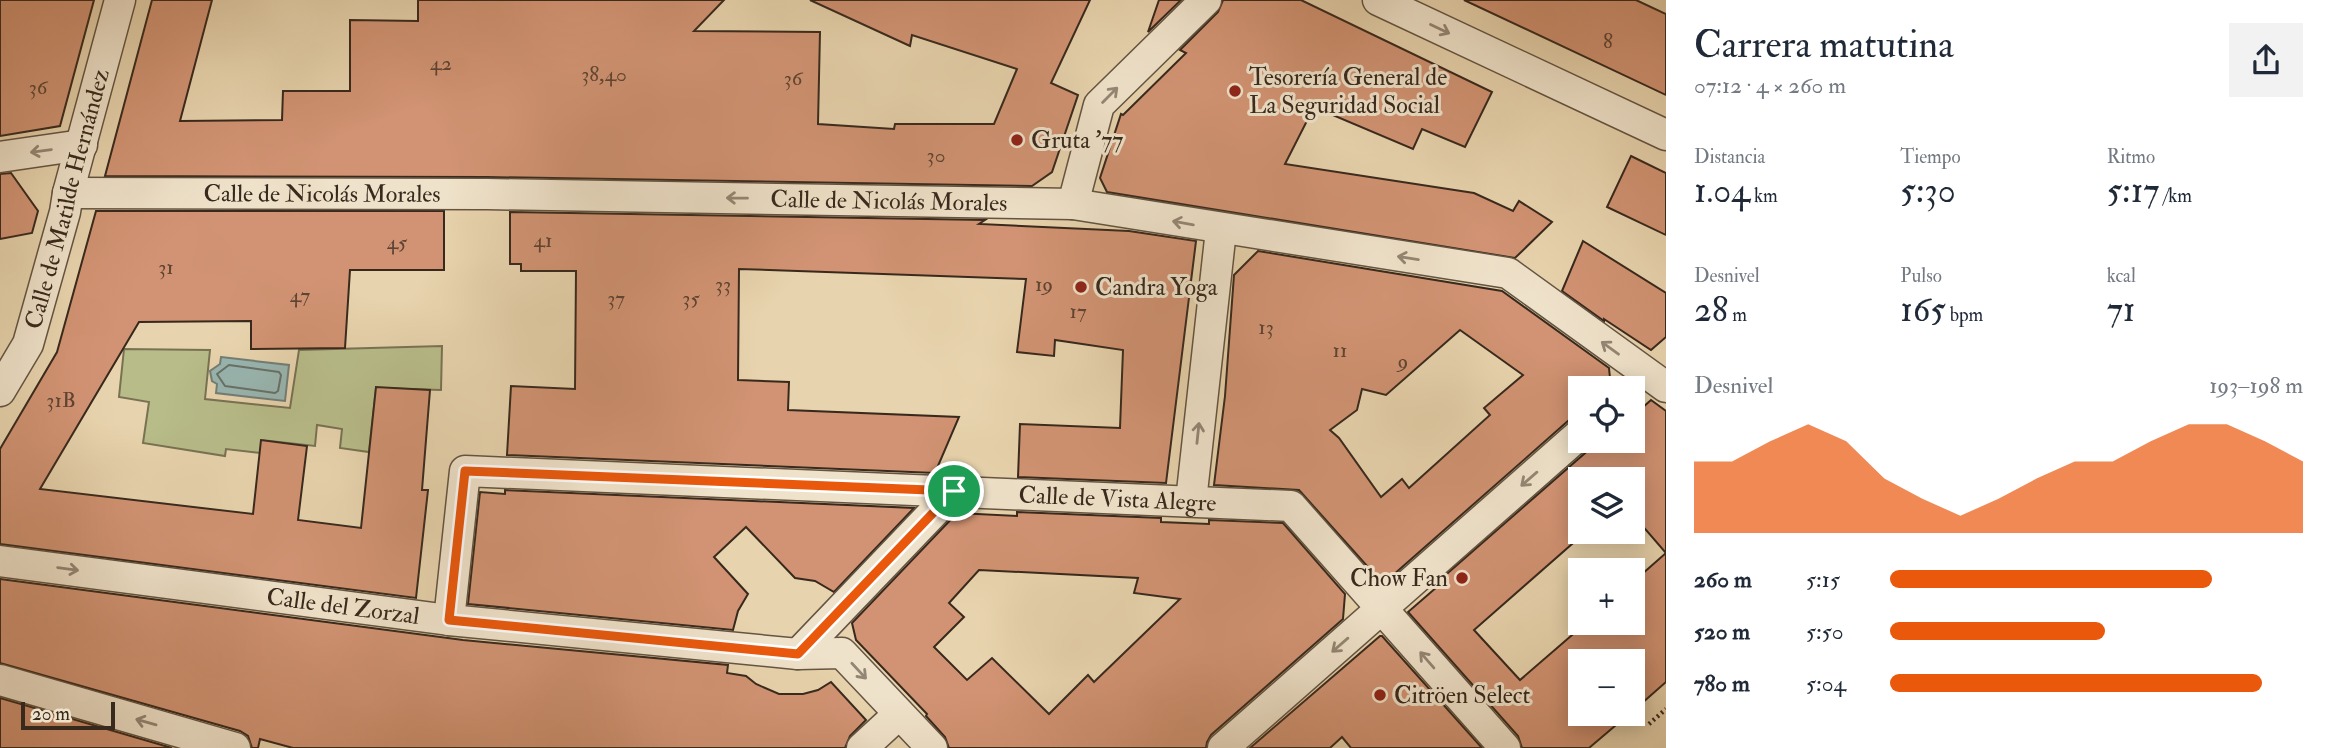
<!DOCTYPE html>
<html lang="es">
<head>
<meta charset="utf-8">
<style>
	body { margin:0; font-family:"IM FELL Double Pica",serif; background:#f2f2f3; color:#1f2937; height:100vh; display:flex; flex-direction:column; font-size:26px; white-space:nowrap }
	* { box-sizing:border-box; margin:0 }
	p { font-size:23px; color:#747a83 }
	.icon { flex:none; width:38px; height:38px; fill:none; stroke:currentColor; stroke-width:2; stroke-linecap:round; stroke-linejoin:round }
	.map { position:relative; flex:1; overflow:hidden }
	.drawer { display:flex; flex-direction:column; background:#fff; width:665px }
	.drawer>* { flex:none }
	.controls { position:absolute; left:1568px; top:376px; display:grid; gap:14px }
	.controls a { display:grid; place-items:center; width:77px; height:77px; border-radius:0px; background:#fff; box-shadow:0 4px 18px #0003; font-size:35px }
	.scale { position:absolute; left:21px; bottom:18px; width:94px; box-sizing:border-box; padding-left:7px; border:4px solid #38291d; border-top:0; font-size:19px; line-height:24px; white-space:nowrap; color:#38291d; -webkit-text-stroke:5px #efe2ca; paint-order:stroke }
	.pin { position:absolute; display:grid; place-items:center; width:60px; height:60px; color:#fff; margin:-30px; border:4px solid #fff; border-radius:50%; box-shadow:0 2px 7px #0007 }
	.round { display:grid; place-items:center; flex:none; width:74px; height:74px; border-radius:0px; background:#f2f2f3 }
	.overview { display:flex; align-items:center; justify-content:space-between; height:119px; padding:0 28px }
	h1 { font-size:38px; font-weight:600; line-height:52px }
	.stats { display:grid; grid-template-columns:repeat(3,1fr); gap:10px; height:119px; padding:7px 28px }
	.stats div { display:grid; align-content:center }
	.stats b { font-size:35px; font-weight:600 }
	.stats small { font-size:19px; font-weight:400 }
	.stats p { font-size:19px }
	.chart { height:196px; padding:14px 28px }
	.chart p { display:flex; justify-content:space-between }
	.chart svg { width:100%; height:126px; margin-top:7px; fill:#ea580c; opacity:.7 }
	ul { padding:0 28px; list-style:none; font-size:23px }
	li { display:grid; grid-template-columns:112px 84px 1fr; align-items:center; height:52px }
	li i { height:18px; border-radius:9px; background:#ea580c }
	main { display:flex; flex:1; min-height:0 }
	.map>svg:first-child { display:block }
	.green { fill:#b7bc89; stroke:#787253; stroke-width:2 }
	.water { fill:#98b6b1; stroke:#727e76; stroke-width:2 }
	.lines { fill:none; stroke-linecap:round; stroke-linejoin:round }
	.shore { stroke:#687067; stroke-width:2 }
	.building { fill:#d19373; stroke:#38291d; stroke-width:2; fill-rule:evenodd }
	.street-casing { stroke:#645441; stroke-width:33 }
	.path { stroke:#38291d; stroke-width:4.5; stroke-dasharray:2 3.5; stroke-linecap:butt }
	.street { stroke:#efe2ca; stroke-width:30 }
	.oneway { stroke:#948674 }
	.route-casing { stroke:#fff; stroke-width:14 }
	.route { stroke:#ea580c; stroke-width:9 }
	.poi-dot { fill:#8f2418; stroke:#efe2ca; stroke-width:2.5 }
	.labels { text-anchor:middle; stroke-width:6; stroke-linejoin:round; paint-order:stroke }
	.number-label { font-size:21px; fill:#5e4432 }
	.poi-label { font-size:24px; fill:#38291d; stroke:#efe2ca; text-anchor:start }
	.street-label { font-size:24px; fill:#38291d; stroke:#efe2ca }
</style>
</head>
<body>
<main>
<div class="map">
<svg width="1666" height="748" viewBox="0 0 1666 748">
	<rect width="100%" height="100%" fill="#e7d3ad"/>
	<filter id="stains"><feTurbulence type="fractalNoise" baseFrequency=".00286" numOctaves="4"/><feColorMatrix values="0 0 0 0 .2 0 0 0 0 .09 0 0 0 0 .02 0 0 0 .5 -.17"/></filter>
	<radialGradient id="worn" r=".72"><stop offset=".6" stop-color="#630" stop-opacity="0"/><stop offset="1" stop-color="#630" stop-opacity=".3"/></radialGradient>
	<polygon class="green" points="442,346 441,390 376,388 369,452 340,448 342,429 317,425 315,446 262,440 260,453 226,449 225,456 143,443 149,402 119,397 124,349 210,350 205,399 290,408 299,350"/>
	<polygon class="water" points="221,357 289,365 285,401 216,393 217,384 212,381 210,371 220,364"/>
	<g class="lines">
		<polygon class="shore" points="229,365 279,372 281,375 278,391 275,393 225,386 217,374"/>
	</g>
	<g class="building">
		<polygon points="0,0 94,0 60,126 0,136"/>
		<polygon points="152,0 212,0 180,121 282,120 283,91 350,91 350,20 418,21 418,0 724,0 694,31 820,32 818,124 894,129 895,124 994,124 1017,69 912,35 910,46 810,0 1090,0 1051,83 1078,95 1052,172 1032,186 487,177 105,176"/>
		<polygon points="1159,0 1181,0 1148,32"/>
		<polygon points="1223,0 1301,0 1492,92 1465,147 1422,129 1413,149 1314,107 1285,164 1474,193 1513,211 1519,201 1552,222 1515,258 1107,192 1100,178 1121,114 1123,115 1186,53 1180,50 1218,12"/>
		<polygon points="1464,0 1636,0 1666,14 1666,95"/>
		<polygon points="1631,156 1666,173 1666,235 1607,207"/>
		<polygon points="11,173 38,211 32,233 0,239 0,174"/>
		<polygon points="96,211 444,211 444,270 350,270 345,348 251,349 251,321 139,322 40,489 253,514 261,440 307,446 298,520 361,528 376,387 430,390 422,490 428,490 416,598 0,544 0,449 57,352"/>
		<polygon points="510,212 985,220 979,224 1129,231 1196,241 1166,483 1018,477 1020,424 1120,428 1123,350 1055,340 1054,356 1017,352 1026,279 739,269 738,380 789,382 788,410 959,417 935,473 507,455 511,386 575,389 576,271 521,271 521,264 510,264"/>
		<polygon points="1583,241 1666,293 1666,337 1651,350 1604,319 1604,321 1562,291"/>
		<path d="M1258 251 1502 291 1609 368 1611 388H1580V417L1568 421 1392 576H1376L1299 490 1214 485 1225 396 1234 275ZM1460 330 1523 375 1484 408 1490 415 1409 488 1402 479 1381 497 1339 438 1330 430 1357 410 1362 389 1386 395Z"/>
		<path d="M1651 400 1666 411V682L1633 711V662H1580V714H1629L1589 748H1522L1518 736 1408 612 1445 580 1441 579 1592 447 1596 441H1633V416ZM1580 480H1633V515L1666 553 1633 582V623H1586L1520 680 1474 630 1580 537Z"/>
		<polygon points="505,490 914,508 834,592 815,581 795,578 746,527 714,557 748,594 738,611 733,630 468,604 480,492 505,494"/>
		<path d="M1017 512 1161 518V522L1209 524V520L1283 523 1345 594 1343 619 1211 735 1207 742 1206 748H949L945 737 926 716 927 714 856 640 852 623 957 513 1017 516ZM979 570 1138 578 1134 593 1180 599 1094 682 1088 675 1049 714 992 658 967 680 934 647 964 617 949 603Z"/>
		<polygon points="0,579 463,640 728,665 727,673 746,676 756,684 779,694 803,694 818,690 831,682 866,720 850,736 845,748 293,748 260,739 258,748 252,748 248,736 240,731 0,663"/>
		<polygon points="1380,636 1382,636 1482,748 1351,748 1342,737 1330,748 1250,748"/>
		<polygon points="0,698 172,748 0,748"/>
	</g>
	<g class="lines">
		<defs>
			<g id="street">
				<polyline points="1378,0 1666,135"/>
				<polyline points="0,157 82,145"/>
				<path id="s1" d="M68 193 487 194 1073 204 1508 273 1666 387"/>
				<polyline points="1073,204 1099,105 1206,0"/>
				<path id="s2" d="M0 391 28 344 65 212 68 193 120 0"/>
				<polyline points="1191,501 1221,230"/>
				<path id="s3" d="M0 561 449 620 798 654 842 653 932 748"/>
				<path id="s4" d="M449 620 465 471 1291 506 1505 748"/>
				<polyline points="798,654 954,491"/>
				<polyline points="0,680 235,748"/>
				<polyline points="862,748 899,714"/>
				<polyline points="1223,748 1580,434"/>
			</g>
		</defs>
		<use href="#street" class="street-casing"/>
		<polyline class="path" points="1649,724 1666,709"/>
		<use href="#street" class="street"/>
	</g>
	<defs><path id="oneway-shaft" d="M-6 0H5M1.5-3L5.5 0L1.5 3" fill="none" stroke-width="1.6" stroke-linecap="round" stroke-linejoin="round" transform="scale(1.75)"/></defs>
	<g class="oneway">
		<use href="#oneway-shaft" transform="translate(1440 29) rotate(25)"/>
		<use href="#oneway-shaft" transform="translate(1110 95) rotate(-45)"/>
		<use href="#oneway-shaft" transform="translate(41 151) rotate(172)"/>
		<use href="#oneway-shaft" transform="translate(737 198) rotate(-179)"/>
		<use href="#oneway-shaft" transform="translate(1183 223) rotate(-170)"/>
		<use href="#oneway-shaft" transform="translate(1408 258) rotate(-171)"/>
		<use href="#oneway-shaft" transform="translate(1610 348) rotate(-144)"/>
		<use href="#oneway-shaft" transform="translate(1198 433) rotate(-84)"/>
		<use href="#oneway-shaft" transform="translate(1529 479) rotate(139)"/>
		<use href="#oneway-shaft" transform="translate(68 569) rotate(8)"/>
		<use href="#oneway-shaft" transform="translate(1340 645) rotate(139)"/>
		<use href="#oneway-shaft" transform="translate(1427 660) rotate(-131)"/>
		<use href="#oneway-shaft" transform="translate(859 671) rotate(47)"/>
		<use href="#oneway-shaft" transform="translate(146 722) rotate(-164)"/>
	</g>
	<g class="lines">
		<defs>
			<polygon id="route" points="465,471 954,491 798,654 449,620"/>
		</defs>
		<use href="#route" class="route-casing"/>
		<use href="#route" class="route"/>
	</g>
	<g class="poi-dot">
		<circle cx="1235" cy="91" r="7"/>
		<circle cx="1017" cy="140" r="7"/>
		<circle cx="1081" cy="287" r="7"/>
		<circle cx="1462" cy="578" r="7"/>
		<circle cx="1380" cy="695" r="7"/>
	</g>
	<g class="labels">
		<g class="number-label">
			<text x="1608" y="48">8</text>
			<text x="441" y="70">42</text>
			<text x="604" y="81">38,40</text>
			<text x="793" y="85">36</text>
			<text x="38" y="94">36</text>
			<text x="936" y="162">30</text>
			<text x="543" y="247">41</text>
			<text x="397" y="249">45</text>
			<text x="166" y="274">31</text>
			<text x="723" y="291">33</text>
			<text x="1044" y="291">19</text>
			<text x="300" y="302">47</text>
			<text x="616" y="305">37</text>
			<text x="691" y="305">35</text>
			<text x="1078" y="318">17</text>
			<text x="1266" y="334">13</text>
			<text x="1340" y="357">11</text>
			<text x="1403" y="368">9</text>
			<text x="61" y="407">31B</text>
		</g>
		<g class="poi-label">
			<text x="1249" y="85">Tesorería General de<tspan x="1249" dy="28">La Seguridad Social</tspan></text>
			<text x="1031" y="148">Gruta '77</text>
			<text x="1095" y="295">Candra Yoga</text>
			<text x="1448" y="586" text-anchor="end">Chow Fan</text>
			<text x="1394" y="703">Citröen Select</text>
		</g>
		<g class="street-label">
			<text dy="8" stroke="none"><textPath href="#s1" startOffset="254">Calle de Nicolás Morales</textPath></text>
			<text dy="8" stroke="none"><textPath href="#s2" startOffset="205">Calle de Matilde Hernández</textPath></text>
			<text dy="8" stroke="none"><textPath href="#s1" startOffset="821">Calle de Nicolás Morales</textPath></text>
			<text dy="8" stroke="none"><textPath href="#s4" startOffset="803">Calle de Vista Alegre</textPath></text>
			<text dy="8" stroke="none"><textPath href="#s3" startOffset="346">Calle del Zorzal</textPath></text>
		</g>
	</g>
	<rect width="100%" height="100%" filter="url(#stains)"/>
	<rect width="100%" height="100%" fill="url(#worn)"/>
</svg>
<div class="controls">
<a><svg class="icon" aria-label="locate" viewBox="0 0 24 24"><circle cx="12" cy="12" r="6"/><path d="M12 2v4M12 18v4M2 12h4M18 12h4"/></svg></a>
<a><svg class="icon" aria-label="layers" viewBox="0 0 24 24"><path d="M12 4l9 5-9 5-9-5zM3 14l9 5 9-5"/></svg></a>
<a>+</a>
<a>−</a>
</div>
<div class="scale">20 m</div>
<div class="pin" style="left:954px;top:491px;background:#1e9e55"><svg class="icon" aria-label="arrive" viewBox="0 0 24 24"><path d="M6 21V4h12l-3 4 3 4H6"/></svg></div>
</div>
<section class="drawer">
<div class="overview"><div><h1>Carrera matutina</h1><p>07:12 · 4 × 260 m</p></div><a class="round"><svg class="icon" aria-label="share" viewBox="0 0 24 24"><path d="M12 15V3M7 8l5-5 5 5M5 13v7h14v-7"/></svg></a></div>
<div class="stats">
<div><p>Distancia</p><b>1.04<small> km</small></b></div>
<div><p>Tiempo</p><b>5:30</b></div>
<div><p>Ritmo</p><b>5:17<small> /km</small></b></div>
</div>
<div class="stats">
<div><p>Desnivel</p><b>28<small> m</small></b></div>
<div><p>Pulso</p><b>165<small> bpm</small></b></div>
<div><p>kcal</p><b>71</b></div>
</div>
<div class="chart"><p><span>Desnivel</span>193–198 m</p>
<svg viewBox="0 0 160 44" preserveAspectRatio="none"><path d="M0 44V19L10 19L20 12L30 6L40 12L50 25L60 32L70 38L80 32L90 25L100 19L110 19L120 12L130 6L140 6L150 12L160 19V44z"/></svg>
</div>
<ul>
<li><b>260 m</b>5:15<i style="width:78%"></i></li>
<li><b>520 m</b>5:50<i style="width:52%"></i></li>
<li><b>780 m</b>5:04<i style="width:90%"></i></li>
</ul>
</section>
</main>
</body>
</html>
